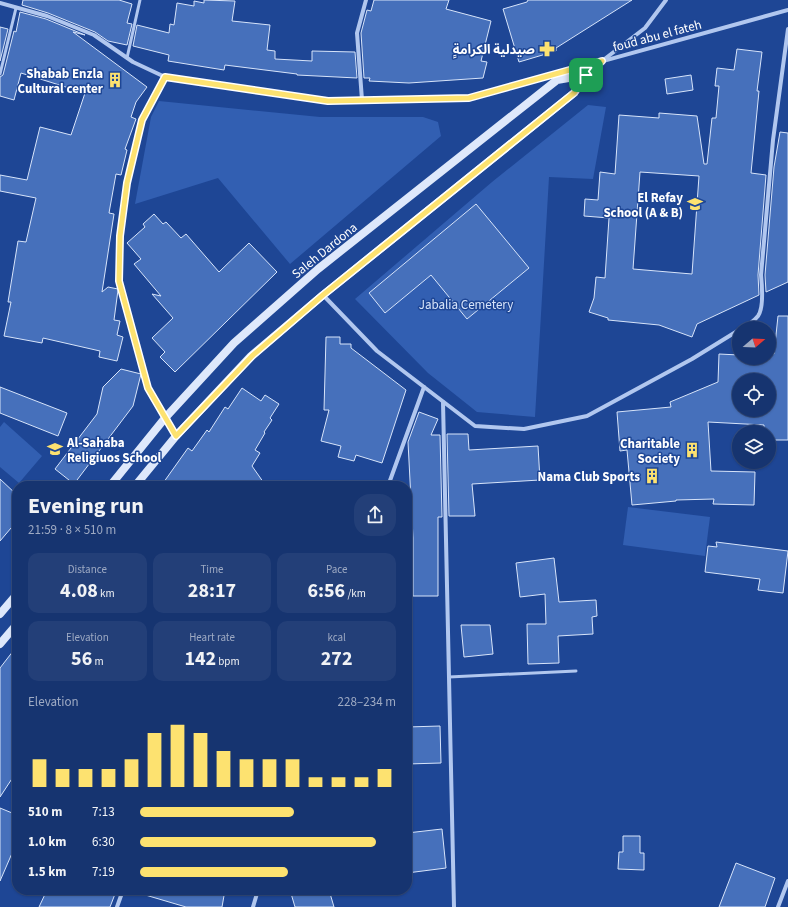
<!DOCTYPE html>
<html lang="en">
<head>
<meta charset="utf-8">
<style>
	body { margin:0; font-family:"Source Sans 3","Noto Sans Arabic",sans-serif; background:#233f78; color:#f1f3f6; height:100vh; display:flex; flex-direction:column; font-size:15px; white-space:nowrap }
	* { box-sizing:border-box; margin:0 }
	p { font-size:13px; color:#9eaac3 }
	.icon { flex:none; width:22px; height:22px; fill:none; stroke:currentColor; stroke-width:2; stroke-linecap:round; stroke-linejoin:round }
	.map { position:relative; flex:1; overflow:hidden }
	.details { position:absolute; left:12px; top:481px; width:400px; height:414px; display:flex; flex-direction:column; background:#163470; border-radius:16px; box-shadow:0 1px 3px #0004,0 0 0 1px #354f83 }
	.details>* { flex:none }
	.needle { width:26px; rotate:71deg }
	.controls { position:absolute; left:732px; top:321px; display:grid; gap:8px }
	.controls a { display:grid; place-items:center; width:44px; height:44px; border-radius:50%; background:#163470; box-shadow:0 1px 3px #0004,0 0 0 1px #354f83; font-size:20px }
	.pin { position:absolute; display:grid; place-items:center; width:34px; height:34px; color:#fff; margin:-17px; border-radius:8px; box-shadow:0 2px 6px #0006 }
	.round { display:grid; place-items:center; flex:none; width:42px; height:42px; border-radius:16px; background:#233f78 }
	.head { display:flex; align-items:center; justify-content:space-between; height:68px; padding:0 16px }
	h1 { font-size:22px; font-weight:700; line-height:30px }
	.stats { display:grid; grid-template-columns:repeat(3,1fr); gap:6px; height:68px; padding:4px 16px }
	.stats div { display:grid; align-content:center; border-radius:10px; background:#233f78; text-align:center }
	.stats b { font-size:20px; font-weight:700 }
	.stats small { font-size:11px; font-weight:400 }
	.stats p { font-size:11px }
	.chart { height:112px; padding:8px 16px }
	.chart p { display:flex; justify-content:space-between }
	.chart svg { width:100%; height:72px; margin-top:4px; stroke:#fde270; stroke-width:6 }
	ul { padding:0 16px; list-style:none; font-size:13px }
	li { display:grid; grid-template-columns:64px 48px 1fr; align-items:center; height:30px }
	li i { height:10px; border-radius:5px; background:#fde270 }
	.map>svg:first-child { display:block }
	.green { fill:#325fb2 }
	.building { fill:#4670bb; stroke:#d7e4fa; fill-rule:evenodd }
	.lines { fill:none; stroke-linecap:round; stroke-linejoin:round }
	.lane { stroke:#b1c7ef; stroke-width:3 }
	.street { stroke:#b1c7ef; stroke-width:4 }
	.secondary { stroke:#dee8fb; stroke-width:8 }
	.route-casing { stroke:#fff; stroke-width:8 }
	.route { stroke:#fde270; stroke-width:5 }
	.labels { text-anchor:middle; stroke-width:3; stroke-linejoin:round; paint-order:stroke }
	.street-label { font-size:13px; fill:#fff; stroke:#1e4695 }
	.poi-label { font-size:13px; font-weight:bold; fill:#fff; stroke:#1e4695; text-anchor:end }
	.park-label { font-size:13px; fill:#d7e4fa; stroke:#1e4695 }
</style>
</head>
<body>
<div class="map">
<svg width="788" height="907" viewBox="0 0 788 907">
	<rect width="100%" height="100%" fill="#1e4695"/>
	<g class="green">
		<polygon points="159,101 320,117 423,117 438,122 441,136 290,264 218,178 135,204 151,117"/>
		<polygon points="588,105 606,107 593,179 549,177 535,417 477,412 428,373 355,299 492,182"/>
		<polygon points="4,422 42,456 19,483 0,467 0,427"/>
		<polygon points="628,507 710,517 705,556 623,545"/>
	</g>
	<g class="building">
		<polygon points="23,0 119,0 132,4 127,23 132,24 127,45 108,41 95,32 48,13 22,5"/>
		<polygon points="204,0 235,1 232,21 270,25 267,50 275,51 275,59 312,61 312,51 355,52 357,78 297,75 297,74 225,65 224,70 168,61 169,55 133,46 137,25 169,33 170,24 174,25 177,3 194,6 194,1 204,3"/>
		<polygon points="374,0 449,0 446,9 491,21 481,61 487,62 483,78 409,83 369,81 370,78 364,78 361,33 367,10 371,11"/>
		<polygon points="528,0 632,0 556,48 556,51 519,62 503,9 527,2"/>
		<polygon points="20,12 46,19 85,35 73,32 147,87 136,102 131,117 136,119 125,149 127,150 121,175 116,174 109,213 114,214 102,292 108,287 118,289 118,290 114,320 120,321 117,335 123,337 117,361 99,357 100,351 43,338 42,343 4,336 11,302 8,302 18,241 26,242 36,198 0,191 0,175 27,180 40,127 71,135 85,93 21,73 14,100 0,96 0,77 3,75 14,31 16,32"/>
		<polygon points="0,27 8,29 0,61"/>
		<path d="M737 49 762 52 757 91H759L751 173 766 175 758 275 759 295 697 324 692 337 659 325 608 320V318L589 312 594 298 596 277 605 278 609 218 584 216 585 199 598 200 600 172 615 174 619 115 659 118V113L697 116 704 164H707L712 118H716L719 86H715L717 68 734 70ZM640 172 699 176 692 274 633 269Z"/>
		<polygon points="691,75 693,90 667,94 665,79"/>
		<polygon points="780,132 788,133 788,282 766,292 765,275 774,167"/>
		<polygon points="476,204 529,268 467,319 431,275 385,313 369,293"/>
		<polygon points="154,214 163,224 166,222 181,238 186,234 219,272 249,243 277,272 175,372 160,357 165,352 152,338 173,318 152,294 161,296 134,264 141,259 127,243 145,227 143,224"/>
		<path d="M778 316H788V440H769V432H764V425L708 422 711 471 755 472 754 505 713 504 714 499 676 500V501L632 505 627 450 620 451 617 412 671 407 670 402 718 382 719 354 739 355V358H769V354H774ZM739 380H769V410H739Z"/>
		<polygon points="326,337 340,337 340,344 351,344 351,348 406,390 382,463 356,455 354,461 338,457 341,446 321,441 329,410 324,410"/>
		<polygon points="121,369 141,374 133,406 74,484 55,469 97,414 103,387"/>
		<polygon points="0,387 67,413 58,436 0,413"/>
		<polygon points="242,388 261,401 265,395 279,404 270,418 272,420 264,432 265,433 255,450 260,453 252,466 266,486 161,486 188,448 192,451 207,430 209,432 225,407 228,409"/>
		<polygon points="419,412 438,419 431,435 440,435 442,517 438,517 438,596 413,596 413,538 408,442"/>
		<polygon points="447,434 468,434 469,450 538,446 540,480 472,484 475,516 449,516"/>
		<polygon points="0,479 17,495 17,521 0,541"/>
		<polygon points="716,542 788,551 783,593 758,590 760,579 705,572 708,546 717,547"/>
		<polygon points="554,558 559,602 596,600 597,616 592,617 593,634 558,636 559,663 528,664 527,624 546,624 545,594 520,597 516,563"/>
		<polygon points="461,625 490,625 493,654 464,657"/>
		<polygon points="17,646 17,771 0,797 0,668"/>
		<polygon points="440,726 441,763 407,764 407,727"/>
		<polygon points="0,808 17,815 17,853 13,851 0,881"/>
		<polygon points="442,829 446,868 407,873 407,833"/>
		<polygon points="623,836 640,836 640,853 644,853 644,870 618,869 619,852 623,852"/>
		<polygon points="736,863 775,878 765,907 719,907"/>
		<polygon points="47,890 103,890 115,894 110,907 39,907"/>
		<polygon points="142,890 225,890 222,907 186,907 142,894"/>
		<polygon points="290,890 329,890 334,907 295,907"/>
	</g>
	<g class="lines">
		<g class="lane">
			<polyline points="127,58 140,0"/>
			<polyline points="0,74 16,8"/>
			<polyline points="165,77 142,120 127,183 120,236 119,281 148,388 176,436"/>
			<polyline points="449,677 576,671"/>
		</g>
		<g class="street">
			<polyline points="0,3 47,16 94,35 133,62 165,77 328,101 469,98 788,10"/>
			<polyline points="586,75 602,61 645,28 666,0"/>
			<polyline points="362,100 357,33 366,0"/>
			<polyline points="323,295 377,351 475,426 524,429 587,416 692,359 739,330"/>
			<path d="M742 328C748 325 754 321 758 316 764 308 762 285 761 275L773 140 788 29"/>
			<polyline points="443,402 454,907"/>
			<polyline points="388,486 424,387"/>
			<polyline points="117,907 123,890"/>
			<polyline points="253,907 258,890"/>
			<polyline points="778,907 788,881"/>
		</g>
		<g class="secondary">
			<polyline points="110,486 165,418 234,343 318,269 557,80 586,75"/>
			<polyline points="135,486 176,436 251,356 323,295 574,93 586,75"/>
			<polyline points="0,614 17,594"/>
			<polyline points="0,644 17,624"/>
		</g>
	</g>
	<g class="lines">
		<defs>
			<polygon id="route" points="602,61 586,75 574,93 323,295 252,356 176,436 148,388 119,281 120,236 127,183 142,120 165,77 328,101 469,98"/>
		</defs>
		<use href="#route" class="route-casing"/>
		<use href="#route" class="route"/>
	</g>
	<defs>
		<symbol id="pharmacy-bare" viewBox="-9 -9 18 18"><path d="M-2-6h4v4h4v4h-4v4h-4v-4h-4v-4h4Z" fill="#fde270" stroke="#1e4695" stroke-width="2.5" paint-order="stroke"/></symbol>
		<symbol id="building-bare" viewBox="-9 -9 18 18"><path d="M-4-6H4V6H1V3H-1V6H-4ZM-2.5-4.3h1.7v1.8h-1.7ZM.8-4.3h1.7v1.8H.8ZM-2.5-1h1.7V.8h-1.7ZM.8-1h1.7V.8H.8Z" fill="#fde270" stroke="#1e4695" stroke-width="2.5" paint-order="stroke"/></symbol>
		<symbol id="school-bare" viewBox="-9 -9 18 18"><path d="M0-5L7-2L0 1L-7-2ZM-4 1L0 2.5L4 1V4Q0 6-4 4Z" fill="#fde270" stroke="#1e4695" stroke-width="2.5" paint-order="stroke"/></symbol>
	</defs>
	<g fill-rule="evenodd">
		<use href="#pharmacy-bare" x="536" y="38" width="22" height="22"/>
		<use href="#building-bare" x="104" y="69" width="22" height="22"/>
		<use href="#school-bare" x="684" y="193" width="22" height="22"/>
		<use href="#school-bare" x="44" y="438" width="22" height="22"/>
		<use href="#building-bare" x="681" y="439" width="22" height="22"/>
		<use href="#building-bare" x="641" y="465" width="22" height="22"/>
	</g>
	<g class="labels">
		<g class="street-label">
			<text transform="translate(657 35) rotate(-15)" y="5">foud abu el fateh</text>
			<text transform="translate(324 250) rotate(-39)" y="5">Saleh Dardona</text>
		</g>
		<g class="poi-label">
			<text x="535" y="54">ِِصيدلية الكرامة</text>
			<text x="103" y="78">Shabab Enzla<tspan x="103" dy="15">Cultural center</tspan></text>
			<text x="683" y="202">El Refay<tspan x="683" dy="15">School (A &amp; B)</tspan></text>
			<text x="67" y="447" text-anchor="start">Al-Sahaba<tspan x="67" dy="15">Religiuos School</tspan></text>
			<text x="680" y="448">Charitable<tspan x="680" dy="15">Society</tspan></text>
			<text x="640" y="481">Nama Club Sports</text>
		</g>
		<g class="park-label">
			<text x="466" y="309">Jabalia Cemetery</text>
		</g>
	</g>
</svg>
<div class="controls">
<a><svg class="needle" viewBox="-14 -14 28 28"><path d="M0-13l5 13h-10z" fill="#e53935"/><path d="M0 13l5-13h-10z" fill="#9eaac3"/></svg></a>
<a><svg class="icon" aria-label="locate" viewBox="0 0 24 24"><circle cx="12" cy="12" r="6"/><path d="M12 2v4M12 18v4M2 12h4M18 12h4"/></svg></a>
<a><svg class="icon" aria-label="layers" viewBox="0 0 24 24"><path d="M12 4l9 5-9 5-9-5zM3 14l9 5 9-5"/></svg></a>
</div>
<div class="pin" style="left:586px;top:75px;background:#1e9e55"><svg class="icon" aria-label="arrive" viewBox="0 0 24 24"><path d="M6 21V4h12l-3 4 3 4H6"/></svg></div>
<section class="details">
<div class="head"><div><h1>Evening run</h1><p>21:59 · 8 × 510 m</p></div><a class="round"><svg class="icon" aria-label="share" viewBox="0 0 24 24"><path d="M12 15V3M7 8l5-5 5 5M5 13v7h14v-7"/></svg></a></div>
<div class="stats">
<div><p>Distance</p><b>4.08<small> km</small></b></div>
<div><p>Time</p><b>28:17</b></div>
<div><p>Pace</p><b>6:56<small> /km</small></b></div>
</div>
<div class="stats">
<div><p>Elevation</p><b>56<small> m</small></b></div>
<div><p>Heart rate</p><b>142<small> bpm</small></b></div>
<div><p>kcal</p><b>272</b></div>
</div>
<div class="chart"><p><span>Elevation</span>228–234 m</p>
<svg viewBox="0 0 160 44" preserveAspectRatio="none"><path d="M5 44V27M15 44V33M25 44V33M35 44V33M45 44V27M55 44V11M65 44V6M75 44V11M85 44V22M95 44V27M105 44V27M115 44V27M125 44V38M135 44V38M145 44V38M155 44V33"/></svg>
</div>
<ul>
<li><b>510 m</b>7:13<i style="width:60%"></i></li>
<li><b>1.0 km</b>6:30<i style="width:92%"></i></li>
<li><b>1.5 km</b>7:19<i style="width:58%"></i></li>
</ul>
</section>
</div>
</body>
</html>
